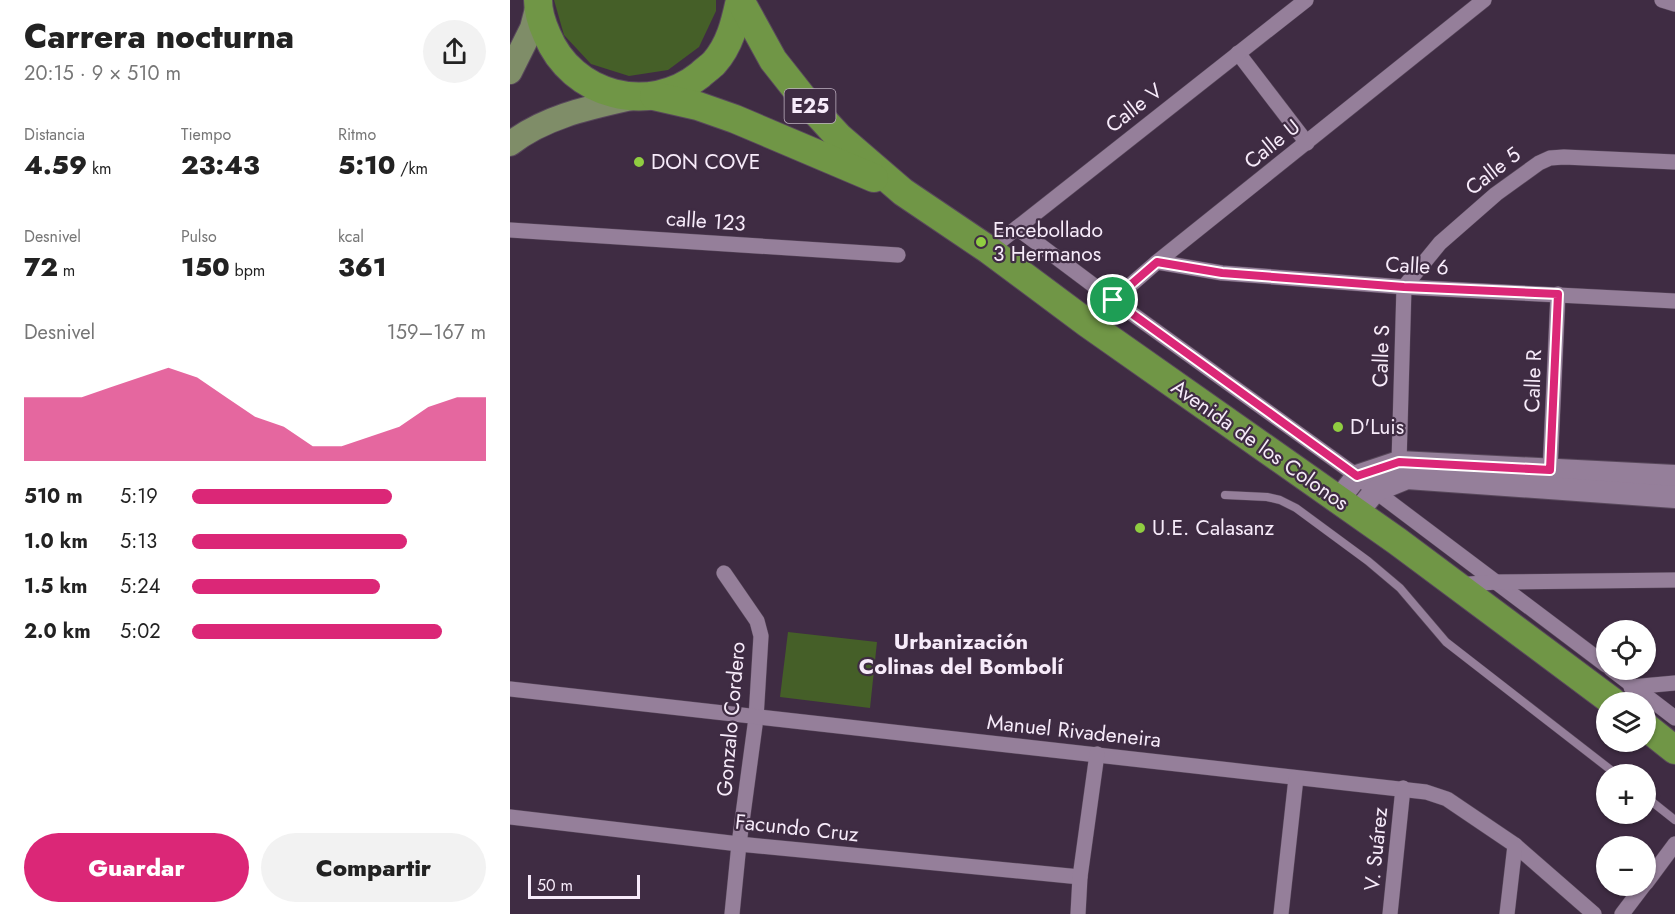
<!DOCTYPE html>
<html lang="es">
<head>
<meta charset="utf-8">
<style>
	body { margin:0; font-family:Jost,sans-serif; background:#f2f2f2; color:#222; height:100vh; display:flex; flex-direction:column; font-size:22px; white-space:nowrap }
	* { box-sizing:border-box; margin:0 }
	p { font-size:20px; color:#767676 }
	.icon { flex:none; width:33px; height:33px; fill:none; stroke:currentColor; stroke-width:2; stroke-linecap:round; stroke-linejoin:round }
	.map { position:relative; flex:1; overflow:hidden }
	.panel { display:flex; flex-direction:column; background:#fff; width:510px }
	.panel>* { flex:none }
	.fabs { position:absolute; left:1086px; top:620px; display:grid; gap:12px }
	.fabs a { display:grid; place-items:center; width:60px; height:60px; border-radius:50%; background:#fff; box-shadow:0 2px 4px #0004; font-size:30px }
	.scale { position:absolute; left:18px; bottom:15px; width:112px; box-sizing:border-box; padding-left:6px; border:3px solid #f7ebfa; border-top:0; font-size:16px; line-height:21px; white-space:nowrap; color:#f7ebfa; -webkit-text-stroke:4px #3f2c43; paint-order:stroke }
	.pin { position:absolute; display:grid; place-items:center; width:51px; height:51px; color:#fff; margin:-26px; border:3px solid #fff; border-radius:50%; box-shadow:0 2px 6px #0007 }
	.round { display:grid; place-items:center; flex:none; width:63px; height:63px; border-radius:32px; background:#f2f2f2 }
	.overview { display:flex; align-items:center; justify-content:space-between; height:102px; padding:0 24px }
	h1 { font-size:33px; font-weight:800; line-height:45px }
	.stats { display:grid; grid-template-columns:repeat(3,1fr); gap:9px; height:102px; padding:6px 24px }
	.stats div { display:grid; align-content:center }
	.stats b { font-size:26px; font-weight:800 }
	.stats small { font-size:16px; font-weight:400 }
	.stats p { font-size:16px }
	.chart { height:168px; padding:12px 24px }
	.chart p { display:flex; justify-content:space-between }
	.chart svg { width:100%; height:108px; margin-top:6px; fill:#db2777; opacity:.7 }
	.cta { display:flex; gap:12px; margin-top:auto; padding:12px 24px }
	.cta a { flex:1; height:69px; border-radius:36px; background:#db2777; color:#fff; font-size:24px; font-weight:800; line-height:69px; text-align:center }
	.cta a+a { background:#f2f2f2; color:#222 }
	ul { padding:0 24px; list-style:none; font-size:20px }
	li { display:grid; grid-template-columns:96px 72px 1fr; align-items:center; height:45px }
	li i { height:15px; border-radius:8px; background:#db2777 }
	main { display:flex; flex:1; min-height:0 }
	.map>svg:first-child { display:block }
	.green { fill:#455f28 }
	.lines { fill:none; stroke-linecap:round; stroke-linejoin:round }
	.lane-casing { stroke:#58485b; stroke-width:9 }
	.street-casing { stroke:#58485b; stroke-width:16 }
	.secondary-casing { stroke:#58485b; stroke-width:24 }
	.primary-casing { stroke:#58485b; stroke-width:26 }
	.highway-casing { stroke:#58485b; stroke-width:30 }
	.lane { stroke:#957f9a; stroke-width:8 }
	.street { stroke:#957f9a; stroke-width:15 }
	.secondary { stroke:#957f9a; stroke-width:22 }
	.primary { stroke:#7f8d68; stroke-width:24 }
	.highway { stroke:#709646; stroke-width:28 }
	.route-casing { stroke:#fff; stroke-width:12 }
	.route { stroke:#db2777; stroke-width:8 }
	.poi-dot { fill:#90cd41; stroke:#3f2c43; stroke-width:2 }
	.labels { text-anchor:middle; stroke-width:4.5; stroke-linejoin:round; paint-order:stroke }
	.shield { fill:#3f2c43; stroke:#c0b2c3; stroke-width:1.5 }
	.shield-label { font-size:20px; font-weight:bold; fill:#f7ebfa }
	.street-label { font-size:21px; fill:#f7ebfa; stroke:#3f2c43 }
	.poi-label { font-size:21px; fill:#f7ebfa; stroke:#3f2c43; text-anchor:start }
	.neighbourhood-label { font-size:22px; font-weight:bold; fill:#f7ebfa; stroke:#3f2c43 }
</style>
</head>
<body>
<main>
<section class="panel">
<div class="overview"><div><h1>Carrera nocturna</h1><p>20:15 · 9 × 510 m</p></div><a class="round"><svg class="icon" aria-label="share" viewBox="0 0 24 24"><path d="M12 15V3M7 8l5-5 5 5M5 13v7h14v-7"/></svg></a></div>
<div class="stats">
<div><p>Distancia</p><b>4.59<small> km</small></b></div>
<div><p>Tiempo</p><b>23:43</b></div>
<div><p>Ritmo</p><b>5:10<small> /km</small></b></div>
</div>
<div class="stats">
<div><p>Desnivel</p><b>72<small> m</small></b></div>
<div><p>Pulso</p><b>150<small> bpm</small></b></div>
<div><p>kcal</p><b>361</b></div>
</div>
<div class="chart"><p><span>Desnivel</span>159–167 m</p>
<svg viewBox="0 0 160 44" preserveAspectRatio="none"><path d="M0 44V18L10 18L20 18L30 14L40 10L50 6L60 10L70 18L80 26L90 30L100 38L110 38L120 34L130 30L140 22L150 18L160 18V44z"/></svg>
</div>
<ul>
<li><b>510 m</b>5:19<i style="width:68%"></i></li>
<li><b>1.0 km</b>5:13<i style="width:73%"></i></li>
<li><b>1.5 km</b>5:24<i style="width:64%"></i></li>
<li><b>2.0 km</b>5:02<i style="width:85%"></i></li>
</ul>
<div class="cta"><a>Guardar</a><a>Compartir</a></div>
</section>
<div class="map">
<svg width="1165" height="914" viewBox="0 0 1165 914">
	<rect width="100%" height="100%" fill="#3f2c43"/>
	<g class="green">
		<polygon points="44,0 206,0 206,11 189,47 158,70 119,76 81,64 54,35"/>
		<polygon points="278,632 367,642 360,708 270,697"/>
	</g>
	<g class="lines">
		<defs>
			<g id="lane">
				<polyline points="715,495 757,497 770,500 786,508 858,561 890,588 936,642 1106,774"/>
				<polyline points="1136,797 1165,820"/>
			</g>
			<g id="street">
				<polyline points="1152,0 1165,4"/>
				<polyline points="728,53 797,143"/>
				<polyline points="507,228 603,300 847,476 865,491 1096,665"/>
				<polyline points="0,230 388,255"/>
				<polyline points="479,250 796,0"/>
				<polyline points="647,262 712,273 894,287 1165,301"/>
				<polyline points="577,323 647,262 974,0"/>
				<polyline points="889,462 894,287 930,243 986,194 1029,163 1040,158 1054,157 1165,162"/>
				<polyline points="1040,470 1048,294"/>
				<polyline points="214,573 247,621 251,636 246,718 229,844 222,914"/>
				<polyline points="947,585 986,582 1165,580"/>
				<polyline points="1101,669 1165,718"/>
				<polyline points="1121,687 1165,683"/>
				<polyline points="0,689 916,792 937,799 1005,845 1084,914"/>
				<polyline points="0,817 229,844 570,877"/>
				<polyline points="1136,883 1165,844"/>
				<polyline points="568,914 570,877 587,754"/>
				<polyline points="771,914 786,778"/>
				<polyline points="880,914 893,788"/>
				<polyline points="997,914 1005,845"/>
				<polyline points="1112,914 1134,885"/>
			</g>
			<g id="secondary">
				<polyline points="828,500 847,476 889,462 1165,476"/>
				<polyline points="847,513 865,491 897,478 1165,497"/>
			</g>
			<g id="primary">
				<polyline points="0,72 22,28 28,5"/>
				<path d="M0 144C35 116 82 107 126 97"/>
			</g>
			<g id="highway">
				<path d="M28 0C28 13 32 24 37 35 62 96 139 116 190 75 194 71 200 67 204 63 220 45 225 23 230 0"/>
				<polyline points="230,0 263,60 293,98 328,136 393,192 479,250 577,323 887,541 1103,702"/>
				<polyline points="144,96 188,106 225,119 364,178"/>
				<polyline points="1136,727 1165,750"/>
			</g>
		</defs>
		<use href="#lane" class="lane-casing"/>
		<use href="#street" class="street-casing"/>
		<use href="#secondary" class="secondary-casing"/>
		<use href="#primary" class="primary-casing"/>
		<use href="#highway" class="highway-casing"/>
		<use href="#lane" class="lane"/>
		<use href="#street" class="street"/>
		<use href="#secondary" class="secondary"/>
		<use href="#primary" class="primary"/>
		<use href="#highway" class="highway"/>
	</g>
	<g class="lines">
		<defs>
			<polygon id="route" points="647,262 712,273 894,287 1048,294 1040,470 889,462 847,476 603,300"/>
		</defs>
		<use href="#route" class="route-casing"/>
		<use href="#route" class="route"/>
	</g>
	<g class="poi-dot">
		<circle cx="129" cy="162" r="6"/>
		<circle cx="471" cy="242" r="6"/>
		<circle cx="828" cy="427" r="6"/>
		<circle cx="630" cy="528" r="6"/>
	</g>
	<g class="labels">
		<rect class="shield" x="274.5" y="89" width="51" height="34" rx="4.5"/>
		<g class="shield-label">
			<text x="300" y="113">E25</text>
		</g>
		<g class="street-label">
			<text transform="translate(624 108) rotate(-38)" y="7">Calle V</text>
			<text transform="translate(762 144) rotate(-39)" y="7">Calle U</text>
			<text transform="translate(983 171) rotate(-38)" y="7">Calle 5</text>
			<text transform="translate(196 221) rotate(4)" y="7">calle 123</text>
			<text transform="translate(907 266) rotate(3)" y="7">Calle 6</text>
			<text transform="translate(871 356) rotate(-88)" y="7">Calle S</text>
			<text transform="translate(1023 381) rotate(-88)" y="7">Calle R</text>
			<text transform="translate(750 445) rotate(35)" y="7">Avenida de los Colonos</text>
			<text transform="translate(221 719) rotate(-85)" y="7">Gonzalo Cordero</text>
			<text transform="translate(564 731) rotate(6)" y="7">Manuel Rivadeneira</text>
			<text transform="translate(287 828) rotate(6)" y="7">Facundo Cruz</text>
			<text transform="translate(866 849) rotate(-84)" y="7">V. Suárez</text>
		</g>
		<g class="poi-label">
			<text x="141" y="169">DON COVE</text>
			<text x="483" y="237">Encebollado<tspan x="483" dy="24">3 Hermanos</tspan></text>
			<text x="840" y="434">D'Luis</text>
			<text x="642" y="535">U.E. Calasanz</text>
		</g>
		<g class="neighbourhood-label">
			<text x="451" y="649">Urbanización<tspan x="451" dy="25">Colinas del Bombolí</tspan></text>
		</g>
	</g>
</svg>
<div class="fabs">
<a><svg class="icon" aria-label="locate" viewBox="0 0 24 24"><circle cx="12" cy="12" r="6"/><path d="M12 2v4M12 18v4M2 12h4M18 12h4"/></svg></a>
<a><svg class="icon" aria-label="layers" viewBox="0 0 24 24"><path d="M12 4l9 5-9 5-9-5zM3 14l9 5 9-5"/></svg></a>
<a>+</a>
<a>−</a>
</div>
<div class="scale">50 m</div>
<div class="pin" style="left:603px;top:300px;background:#1e9e55"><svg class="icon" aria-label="arrive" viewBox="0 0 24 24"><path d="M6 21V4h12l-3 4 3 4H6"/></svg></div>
</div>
</main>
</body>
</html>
